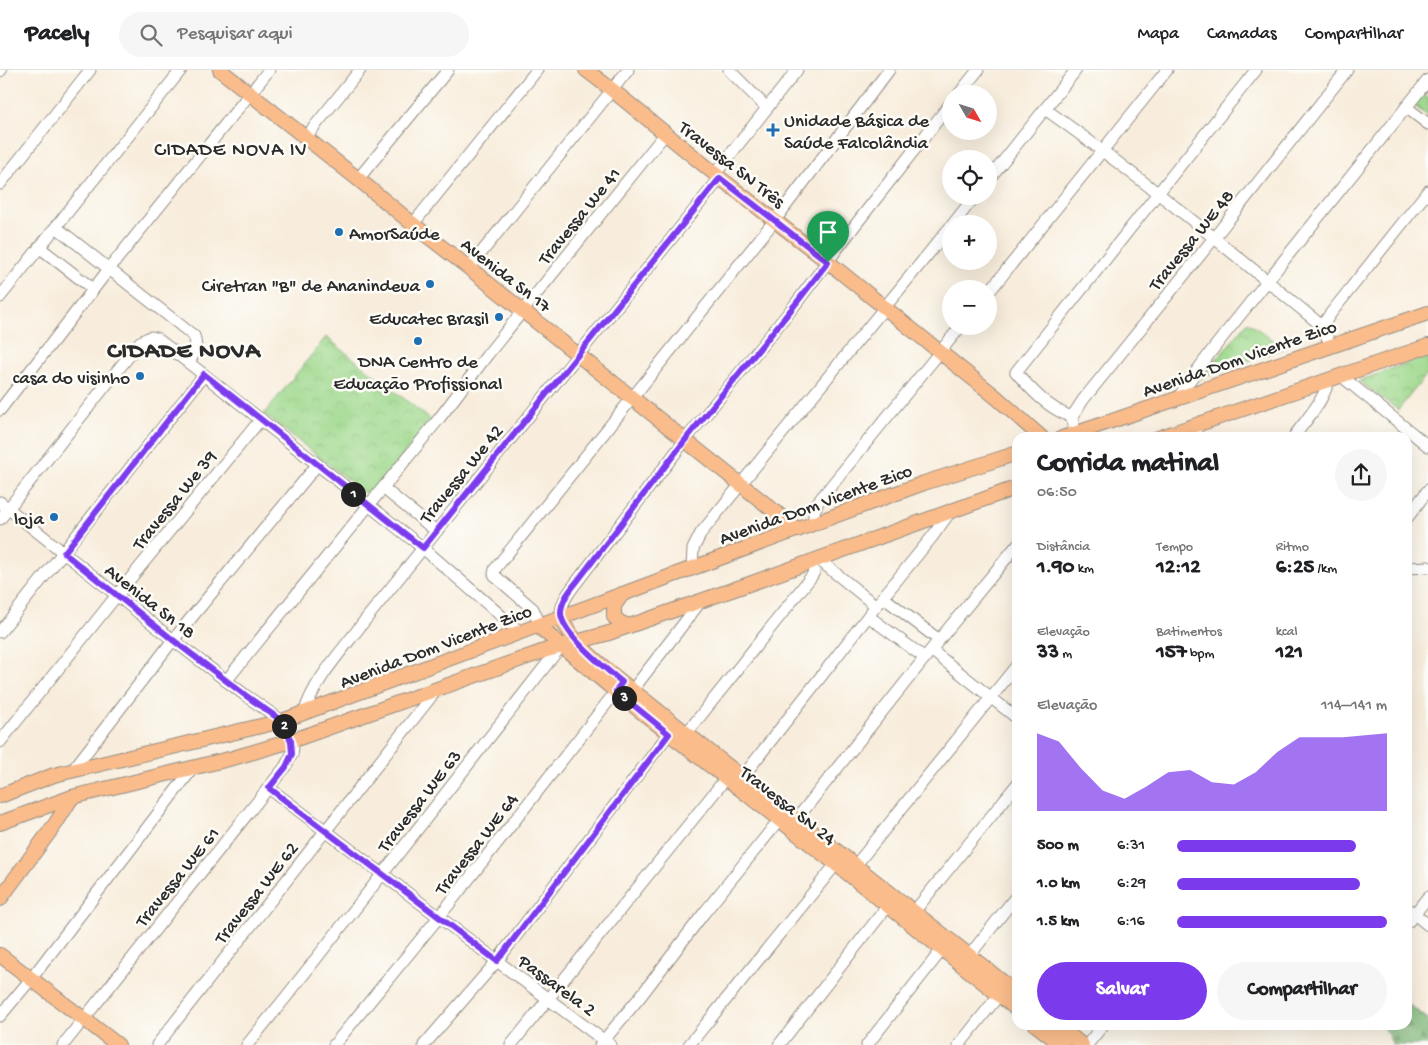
<!DOCTYPE html>
<html lang="pt">
<head>
<meta charset="utf-8">
<style>
	body { margin:0; font-family:"Gochi Hand",sans-serif; background:#f6f6f6; color:#202124; height:100vh; display:flex; flex-direction:column; font-size:19px; white-space:nowrap }
	* { box-sizing:border-box; margin:0 }
	p { font-size:16px; color:#757577 }
	.icon { flex:none; width:28px; height:28px; fill:none; stroke:currentColor; stroke-width:2; stroke-linecap:round; stroke-linejoin:round }
	.map { position:relative; flex:1; overflow:hidden }
	.panel { position:absolute; left:1012px; top:362px; width:400px; height:598px; display:flex; flex-direction:column; background:#fff; border-radius:15px; box-shadow:0 5px 20px #0002 }
	.panel>* { flex:none }
	.needle { width:32px; rotate:129deg }
	.tools { position:absolute; left:942px; top:15px; display:grid; gap:10px }
	.tools a { display:grid; place-items:center; width:55px; height:55px; border-radius:50%; background:#fff; box-shadow:0 5px 20px #0002; font-size:25px }
	.pin { position:absolute; display:grid; place-items:center; width:42px; height:42px; color:#fff; margin:-51px -21px; border-radius:50% 50% 50% 0; rotate:-45deg; box-shadow:0 0 5px #0007 }
	.pin .icon { rotate:45deg }
	.km { position:absolute; width:25px; height:25px; margin:-12px; border-radius:50%; background:#222; color:#fff; font-size:14px; line-height:25px; text-align:center }
	.round { display:grid; place-items:center; flex:none; width:52px; height:52px; border-radius:26px; background:#f6f6f6 }
	.headline { display:flex; align-items:center; justify-content:space-between; height:85px; padding:0 25px }
	h1 { font-size:28px; font-weight:800; line-height:38px }
	.figures { display:grid; grid-template-columns:repeat(3,1fr); gap:8px; height:85px; padding:5px 25px }
	.figures div { display:grid; align-content:center }
	.figures b { font-size:21px; font-weight:800 }
	.figures small { font-size:14px; font-weight:400 }
	.figures p { font-size:14px }
	.chart { height:140px; padding:10px 25px }
	.chart p { display:flex; justify-content:space-between }
	.chart svg { width:100%; height:90px; margin-top:5px; fill:#7c3aed; opacity:.7 }
	.action { display:flex; gap:10px; margin-top:auto; padding:10px 25px }
	.action a { flex:1; height:58px; border-radius:30px; background:#7c3aed; color:#fff; font-size:20px; font-weight:800; line-height:58px; text-align:center }
	.action a+a { background:#f6f6f6; color:#202124 }
	ul { padding:0 25px; list-style:none; font-size:16px }
	li { display:grid; grid-template-columns:80px 60px 1fr; align-items:center; height:38px }
	li i { height:12px; border-radius:6px; background:#7c3aed }
	header { display:flex; align-items:center; gap:30px; box-sizing:border-box; height:70px; padding:0 25px; background:#fff; border-bottom:1px solid #e0e0e0 }
	header strong { font-size:24px }
	nav { display:flex; gap:28px; margin-inline-start:auto; font-size:18px }
	.search { width:350px; height:45px; background:#f6f6f6; display:flex; align-items:center; gap:12px; box-sizing:border-box; padding:0 18px; border-radius:28px; color:#757577; font-size:19px }
	.map>svg:first-child { display:block }
	.forest { fill:url(#forest-firs); stroke:#547251 }
	.park { fill:url(#park-crowns); stroke:#64825b }
	.lines { fill:none; stroke-linecap:round; stroke-linejoin:round }
	.minor-casing { stroke:#928c84; stroke-width:13 }
	.major-casing { stroke:#928c84; stroke-width:16 }
	.minor { stroke:#fff; stroke-width:11 }
	.major { stroke:#fabc8b; stroke-width:14 }
	.route-casing { stroke:#fff; stroke-width:10 }
	.route { stroke:#7c3aed; stroke-width:6 }
	.poi-dot { fill:#1f6fb2; stroke:#fdfcf7; stroke-width:2 }
	.labels { text-anchor:middle; stroke-width:5; stroke-linejoin:round; paint-order:stroke }
	.poi-label { font-size:19px; fill:#2b2b2b; stroke:#fdfcf7; text-anchor:end }
	.street-label { font-size:19px; fill:#2b2b2b; stroke:#fdfcf7 }
	.neighbourhood-label { font-size:20px; letter-spacing:1px; fill:#2b2b2b; stroke:#fdfcf7 }
	.district-label { font-size:24px; font-weight:bold; letter-spacing:1px; fill:#2b2b2b; stroke:#fdfcf7 }
</style>
</head>
<body>
<header>
<strong>Pacely</strong>
<div class="search"><svg class="icon" aria-label="search" viewBox="0 0 24 24"><circle cx="10" cy="10" r="6"/><path d="M15 15l6 6"/></svg>Pesquisar aqui</div>
<nav><a>Mapa</a><a>Camadas</a><a>Compartilhar</a></nav>
</header>
<div class="map">
<svg width="1428" height="975" viewBox="0 0 1428 975">
	<defs>
		<pattern id="forest-firs" width="22" height="20" patternUnits="userSpaceOnUse" patternTransform="scale(1.25)"><rect width="22" height="20" fill="#7eb877"/><path d="M5 1l3.5 6h-7zM16 11l3.5 6h-7z" fill="#679662"/></pattern>
		<pattern id="park-crowns" width="20" height="18" patternUnits="userSpaceOnUse" patternTransform="scale(1.25)"><rect width="20" height="18" fill="#9dd88b"/><path d="M2 6a3 3 0 1 1 6 0M12 15a3 3 0 1 1 6 0" fill="none" stroke="#87ba78"/></pattern>
	</defs>
	<rect width="100%" height="100%" fill="#fdfcf7"/>
	<filter id="ink" filterUnits="userSpaceOnUse"><feTurbulence type="fractalNoise" baseFrequency=".02" numOctaves="2"/><feDisplacementMap in="SourceGraphic" scale="10" xChannelSelector="R" yChannelSelector="G"/><feConvolveMatrix kernelMatrix="1 2 1 2 8 2 1 2 1" color-interpolation-filters="sRGB"/></filter>
	<filter id="wash" filterUnits="userSpaceOnUse"><feTurbulence type="fractalNoise" baseFrequency=".0096" numOctaves="4" result="noise"/><feDisplacementMap in="SourceGraphic" scale="20" xChannelSelector="R" yChannelSelector="G"/><feGaussianBlur stdDeviation="1.12" result="paint"/><feColorMatrix in="noise" values="0 0 0 0 0 0 0 0 0 0 0 0 0 0 0 0 0 1.4 0 .05"/><feComposite in="paint" operator="in"/></filter>
	<g filter="url(#wash)">
		<rect width="100%" height="100%" fill="#f8eddc"/>
		<polygon class="forest" points="1408,934 1428,949 1428,975 1393,975 1383,955 1408,955"/>
		<g class="park">
			<polygon points="1423,23 1428,28 1428,46 1413,35"/>
			<polygon points="1248,252 1284,278 1201,308"/>
			<polygon points="326,267 431,350 370,427 264,344"/>
			<polygon points="1428,285 1428,303 1398,340 1359,311"/>
		</g>
	</g>
	<g filter="url(#ink)">
		<g class="lines">
			<defs>
				<g id="minor">
					<polyline points="729,0 767,38"/>
					<polyline points="0,1 1,0"/>
					<polyline points="959,24 978,0"/>
					<polyline points="1406,37 1428,54"/>
					<path d="M1045 39C1141 107 1232 182 1322 256"/>
					<polyline points="306,67 360,0"/>
					<polyline points="715,104 797,0"/>
					<polyline points="358,109 448,0"/>
					<polyline points="989,109 1076,0"/>
					<polyline points="0,114 90,0"/>
					<polyline points="413,154 537,0"/>
					<polyline points="953,154 975,126"/>
					<path d="M56 157 194 266C198 277 194 283 189 293"/>
					<polyline points="39,177 93,219"/>
					<polyline points="469,198 628,0"/>
					<polyline points="989,222 1167,0"/>
					<polyline points="0,227 181,0"/>
					<polyline points="1331,276 1322,256 1331,243 1428,121"/>
					<polyline points="1340,305 1428,376"/>
					<polyline points="1179,327 1190,310 1213,279 1428,10"/>
					<polyline points="0,340 109,199 269,0"/>
					<path d="M1072 347C1049 339 1032 321 1016 302L1256 0"/>
					<polyline points="1074,364 1072,347 1083,330 1214,168 1347,0"/>
					<polyline points="1191,368 1201,352"/>
					<path d="M1293 368C1307 348 1323 333 1329 309"/>
					<polyline points="383,418 436,461"/>
					<polyline points="0,432 173,570 245,625 282,651 293,677 292,684 285,697 63,975"/>
					<polyline points="1408,447 1428,420"/>
					<polyline points="0,449 140,272 150,267 156,268 189,293 423,478 521,563"/>
					<polyline points="814,454 814,442 818,432 961,256"/>
					<polyline points="818,489 876,536"/>
					<polyline points="692,498 693,479 701,463 951,156"/>
					<polyline points="1408,498 1428,497"/>
					<polyline points="883,527 939,570"/>
					<polyline points="868,546 925,588"/>
					<path d="M561 547C560 532 570 521 579 509L686 369 794 236 853 158 951 33"/>
					<polyline points="538,556 538,550 533,539 496,507 494,504 495,499 775,150 889,0"/>
					<polyline points="0,562 204,305"/>
					<polyline points="931,580 1018,649"/>
					<polyline points="226,611 438,350 488,284 665,64"/>
					<polyline points="628,626 701,531"/>
					<path d="M304 644C313 611 342 581 362 554L720 108"/>
					<polyline points="682,669 811,507 814,502 811,491"/>
					<polyline points="0,672 117,525 261,349"/>
					<polyline points="72,701 173,570 317,395"/>
					<polyline points="737,714 883,527 932,467 950,442"/>
					<polyline points="269,718 497,891 610,975"/>
					<polyline points="792,755 939,570 1018,474"/>
					<polyline points="851,801 1018,594"/>
					<polyline points="1408,839 1428,855"/>
					<polyline points="909,848 1018,713"/>
					<polyline points="1408,852 1428,827"/>
					<polyline points="965,891 1018,824"/>
					<polyline points="0,946 31,909 193,698"/>
					<polyline points="157,975 437,619"/>
					<polyline points="247,975 286,927 561,576"/>
					<polyline points="334,975 439,847 621,615"/>
					<polyline points="424,975 497,891 673,658"/>
					<polyline points="511,975 731,702"/>
					<polyline points="600,975 640,927 704,843 785,743"/>
					<polyline points="689,975 841,788"/>
					<polyline points="779,975 893,829"/>
					<polyline points="867,975 948,872"/>
					<polyline points="959,975 999,925"/>
					<polyline points="1087,975 1103,955"/>
				</g>
				<g id="major">
					<polyline points="220,0 358,109 430,168 469,198 798,460"/>
					<polyline points="586,0 611,19 720,108 828,192 996,327 1042,368"/>
					<polyline points="1062,368 1428,243"/>
					<polyline points="1158,368 1428,276"/>
					<polyline points="622,524 614,536 614,547 621,553 629,556"/>
					<path d="M561 547C571 576 627 616 652 636 699 674 747 711 795 748 869 806 943 865 1018 924"/>
					<polyline points="538,556 625,629 836,794 1018,940"/>
					<polyline points="0,726 54,705 282,651 671,506 924,413 1018,383"/>
					<polyline points="0,753 72,727 233,688 291,671 547,580 609,563 749,514 1018,417"/>
					<polyline points="0,829 56,753 72,727"/>
					<polyline points="0,885 118,975"/>
					<polyline points="1036,955 1062,975"/>
					<polyline points="1057,955 1082,975"/>
				</g>
			</defs>
			<use href="#minor" class="minor-casing"/>
			<use href="#major" class="major-casing"/>
			<use href="#minor" class="minor"/>
			<use href="#major" class="major"/>
		</g>
	</g>
	<g class="lines" filter="url(#ink)">
		<defs>
			<path id="route" d="M720 108 828 192 794 236 686 369 579 509C571 519 561 530 561 543 561 563 607 600 622 612L616 621 669 664 497 891 269 718 286 697 292 684 291 671 282 651 245 625 173 570 64 483 204 304 423 478Z"/>
		</defs>
		<use href="#route" class="route-casing"/>
		<use href="#route" class="route"/>
	</g>
	<g class="poi-dot">
		<path d="M770.5 52.5h5v5h5v5h-5v5h-5v-5h-5v-5h5z"/>
		<circle cx="339" cy="162" r="5"/>
		<circle cx="430" cy="214" r="5"/>
		<circle cx="499" cy="247" r="5"/>
		<circle cx="418" cy="271" r="5"/>
		<circle cx="140" cy="306" r="5"/>
		<circle cx="54" cy="447" r="5"/>
	</g>
	<g class="labels">
		<g class="poi-label">
			<text x="784" y="56" text-anchor="start">Unidade Básica de<tspan x="784" dy="22">Saúde Falcolândia</tspan></text>
			<text x="349" y="169" text-anchor="start">AmorSaúde</text>
			<text x="420" y="221">Ciretran "B" de Ananindeua</text>
			<text x="489" y="254">Educatec Brasil</text>
			<text x="418" y="297" text-anchor="middle">DNA Centro de<tspan x="418" dy="22">Educação Profissional</tspan></text>
			<text x="130" y="313">casa do visinho</text>
			<text x="44" y="454">loja</text>
		</g>
		<g class="street-label">
			<text transform="translate(733 93) rotate(38)" y="7">Travessa SN Três</text>
			<text transform="translate(578 145) rotate(-51)" y="7">Travessa We 41</text>
			<text transform="translate(1190 169) rotate(-51)" y="7">Travessa WE 48</text>
			<text transform="translate(507 204) rotate(38)" y="7">Avenida Sn 17</text>
			<text transform="translate(1239 287) rotate(-19)" y="7">Avenida Dom Vicente Zico</text>
			<text transform="translate(460 403) rotate(-51)" y="7">Travessa We 42</text>
			<text transform="translate(173 429) rotate(-51)" y="7">Travessa We 39</text>
			<text transform="translate(815 433) rotate(-20)" y="7">Avenida Dom Vicente Zico</text>
			<text transform="translate(151 530) rotate(38)" y="7">Avenida Sn 18</text>
			<text transform="translate(435 575) rotate(-21)" y="7">Avenida Dom Vicente Zico</text>
			<text transform="translate(418 730) rotate(-52)" y="7">Travessa WE 63</text>
			<text transform="translate(789 734) rotate(38)" y="7">Travessa SN 24</text>
			<text transform="translate(475 773) rotate(-52)" y="7">Travessa WE 64</text>
			<text transform="translate(176 806) rotate(-51)" y="7">Travessa WE 61</text>
			<text transform="translate(255 822) rotate(-52)" y="7">Travessa WE 62</text>
			<text transform="translate(558 914) rotate(36)" y="7">Passarela 2</text>
		</g>
		<g class="neighbourhood-label">
			<text x="231" y="85">CIDADE NOVA IV</text>
		</g>
		<g class="district-label">
			<text x="184" y="287">CIDADE NOVA</text>
		</g>
	</g>
</svg>
<div class="tools">
<a><svg class="needle" viewBox="-14 -14 28 28"><path d="M0-13l5 13h-10z" fill="#e53935"/><path d="M0 13l5-13h-10z" fill="#757577"/></svg></a>
<a><svg class="icon" aria-label="locate" viewBox="0 0 24 24"><circle cx="12" cy="12" r="6"/><path d="M12 2v4M12 18v4M2 12h4M18 12h4"/></svg></a>
<a>+</a>
<a>−</a>
</div>
<div class="pin" style="left:828px;top:192px;background:#1e9e55"><svg class="icon" aria-label="arrive" viewBox="0 0 24 24"><path d="M6 21V4h12l-3 4 3 4H6"/></svg></div>
<b class="km" style="left:353px;top:424px">1</b>
<b class="km" style="left:284px;top:656px">2</b>
<b class="km" style="left:624px;top:628px">3</b>
<section class="panel">
<div class="headline"><div><h1>Corrida matinal</h1><p>06:50</p></div><a class="round"><svg class="icon" aria-label="share" viewBox="0 0 24 24"><path d="M12 15V3M7 8l5-5 5 5M5 13v7h14v-7"/></svg></a></div>
<div class="figures">
<div><p>Distância</p><b>1.90<small> km</small></b></div>
<div><p>Tempo</p><b>12:12</b></div>
<div><p>Ritmo</p><b>6:25<small> /km</small></b></div>
</div>
<div class="figures">
<div><p>Elevação</p><b>33<small> m</small></b></div>
<div><p>Batimentos</p><b>157<small> bpm</small></b></div>
<div><p>kcal</p><b>121</b></div>
</div>
<div class="chart"><p><span>Elevação</span>114–141 m</p>
<svg viewBox="0 0 160 44" preserveAspectRatio="none"><path d="M0 44V6L10 10L20 23L30 34L40 38L50 32L60 25L70 24L80 30L90 31L100 25L110 15L120 8L130 8L140 8L150 7L160 6V44z"/></svg>
</div>
<ul>
<li><b>500 m</b>6:31<i style="width:85%"></i></li>
<li><b>1.0 km</b>6:29<i style="width:87%"></i></li>
<li><b>1.5 km</b>6:16<i style="width:100%"></i></li>
</ul>
<div class="action"><a>Salvar</a><a>Compartilhar</a></div>
</section>
</div>
</body>
</html>
